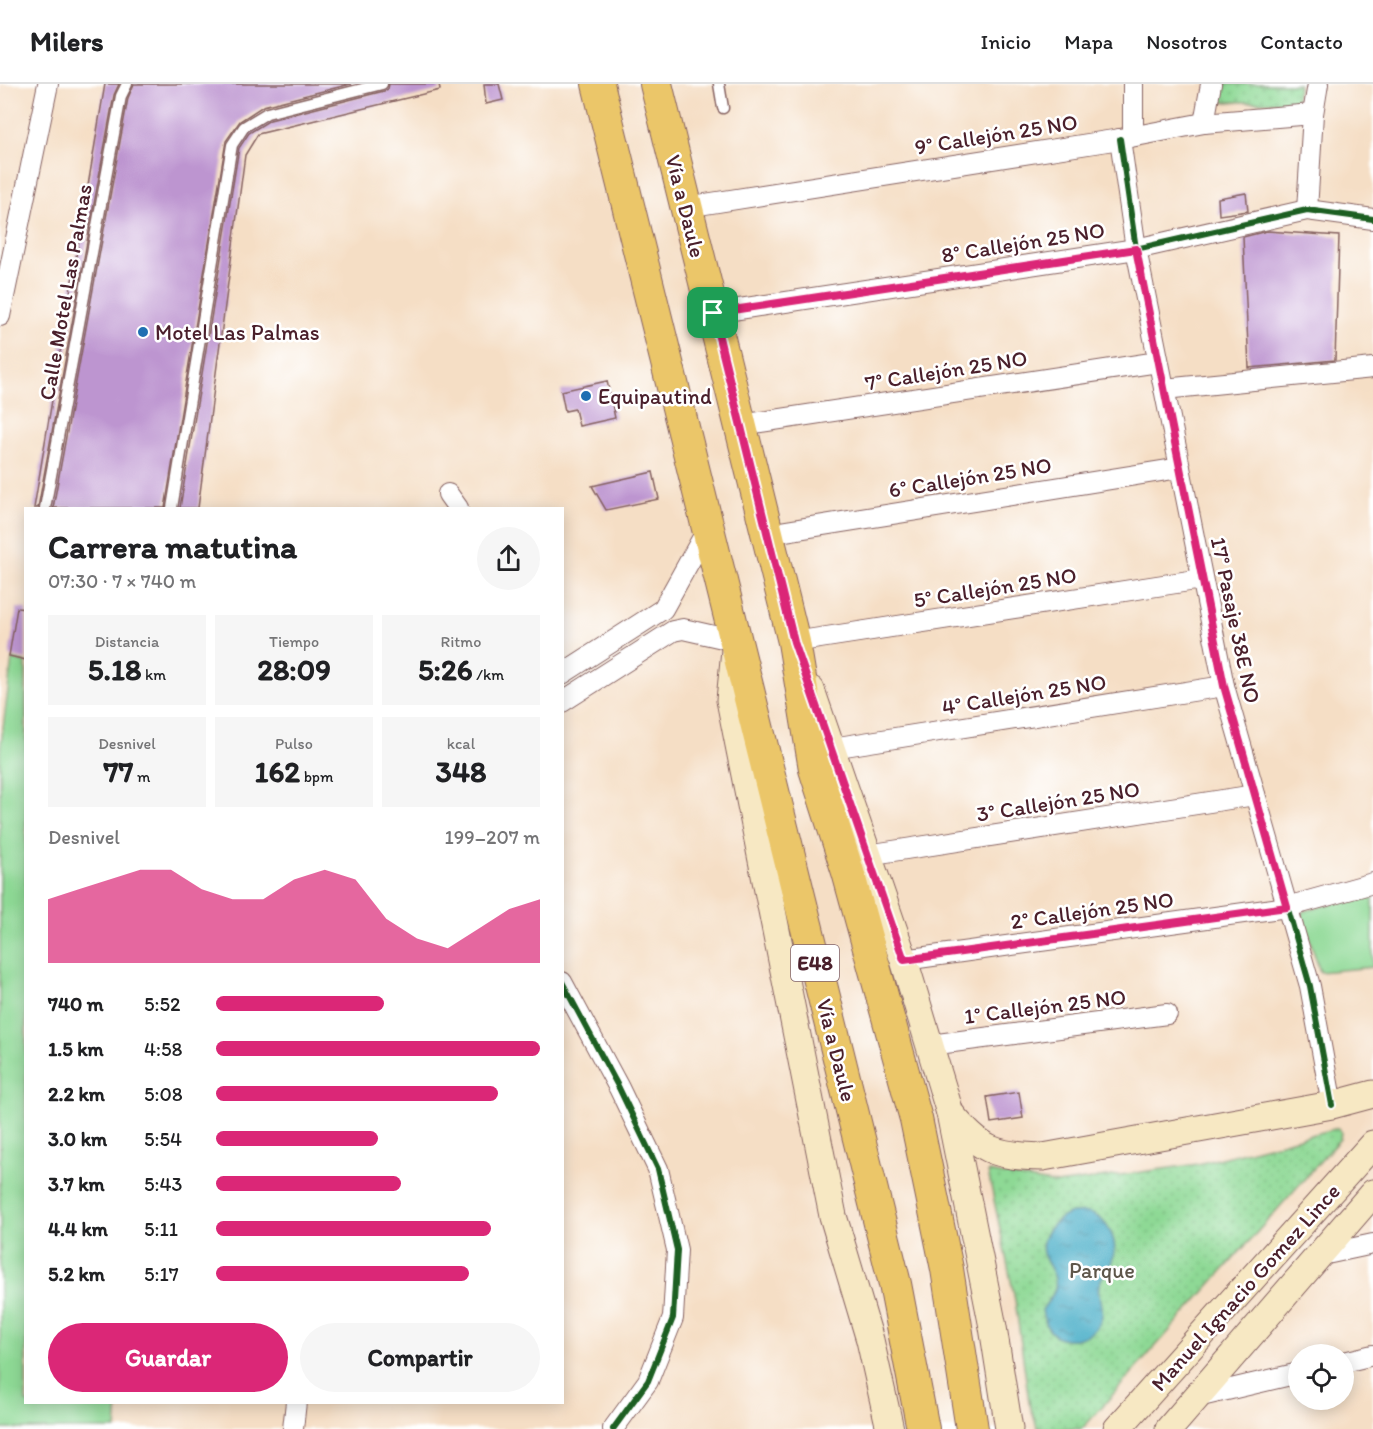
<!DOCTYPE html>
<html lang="es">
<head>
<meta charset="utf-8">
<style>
	body { margin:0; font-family:Itim,sans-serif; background:#f6f6f6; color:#202124; height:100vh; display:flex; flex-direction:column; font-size:22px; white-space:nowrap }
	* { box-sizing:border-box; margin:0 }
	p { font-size:20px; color:#757577 }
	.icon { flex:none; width:33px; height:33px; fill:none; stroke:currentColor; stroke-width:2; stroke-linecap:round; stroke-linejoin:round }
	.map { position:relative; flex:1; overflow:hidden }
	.details { position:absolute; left:24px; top:423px; width:540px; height:897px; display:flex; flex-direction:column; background:#fff; border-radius:0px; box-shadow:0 3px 15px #0003 }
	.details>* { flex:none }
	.fabs { position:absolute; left:1288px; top:1260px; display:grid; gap:12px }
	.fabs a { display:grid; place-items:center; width:66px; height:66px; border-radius:50%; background:#fff; box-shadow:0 3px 15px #0003; font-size:30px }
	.pin { position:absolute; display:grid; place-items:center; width:51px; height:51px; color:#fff; margin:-26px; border-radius:12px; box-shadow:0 3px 9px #0006 }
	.round { display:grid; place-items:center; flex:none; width:63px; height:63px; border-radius:32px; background:#f6f6f6 }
	.overview { display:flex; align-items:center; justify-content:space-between; height:102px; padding:0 24px }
	h1 { font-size:33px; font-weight:700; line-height:45px }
	.stats { display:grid; grid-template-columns:repeat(3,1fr); gap:9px; height:102px; padding:6px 24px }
	.stats div { display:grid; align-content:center; border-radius:0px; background:#f6f6f6; text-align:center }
	.stats b { font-size:30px; font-weight:700 }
	.stats small { font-size:16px; font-weight:400 }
	.stats p { font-size:16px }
	.chart { height:168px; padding:12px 24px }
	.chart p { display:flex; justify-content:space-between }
	.chart svg { width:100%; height:108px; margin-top:6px; fill:#db2777; opacity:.7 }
	.button { display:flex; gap:12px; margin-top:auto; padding:12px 24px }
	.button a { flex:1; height:69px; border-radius:36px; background:#db2777; color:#fff; font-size:24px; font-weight:700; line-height:69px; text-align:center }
	.button a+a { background:#f6f6f6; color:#202124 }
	ul { padding:0 24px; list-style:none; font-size:20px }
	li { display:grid; grid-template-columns:96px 72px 1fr; align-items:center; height:45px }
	li i { height:15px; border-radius:8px; background:#db2777 }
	header { display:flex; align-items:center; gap:36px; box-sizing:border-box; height:84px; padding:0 30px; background:#fff; border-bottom:2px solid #e0e0e0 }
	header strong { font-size:28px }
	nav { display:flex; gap:33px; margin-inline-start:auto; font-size:21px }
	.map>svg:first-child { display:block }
	.grass { fill:#8ed995; stroke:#6c7c60; stroke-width:1.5 }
	.park { fill:url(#park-dots); stroke:#6c7c60; stroke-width:1.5 }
	.water { fill:url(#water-ripples); stroke:#486679; stroke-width:1.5 }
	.building { fill:#bd95d0 }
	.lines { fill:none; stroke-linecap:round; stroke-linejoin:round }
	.lane-casing { stroke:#866261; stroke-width:13 }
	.street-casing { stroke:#866261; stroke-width:22 }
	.secondary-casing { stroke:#866261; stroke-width:29 }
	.primary-casing { stroke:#866261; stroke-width:34 }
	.lane { stroke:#fff; stroke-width:10 }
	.street { stroke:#fff; stroke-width:20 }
	.secondary { stroke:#f7e8c3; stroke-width:27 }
	.primary { stroke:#ebc669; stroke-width:32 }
	.cycleway-casing { stroke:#fff; stroke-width:10 }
	.cycleway { stroke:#1b5e20; stroke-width:6 }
	.route-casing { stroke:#fff; stroke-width:12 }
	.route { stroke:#db2777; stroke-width:8 }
	.poi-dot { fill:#1f6fb2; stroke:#fff; stroke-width:2 }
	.labels { text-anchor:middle; stroke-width:5; stroke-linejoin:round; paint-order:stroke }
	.shield { fill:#fff; stroke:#80626b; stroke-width:1.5 }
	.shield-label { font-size:21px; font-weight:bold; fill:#4a1f2b }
	.street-label { font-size:22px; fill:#4a1f2b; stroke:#fff }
	.poi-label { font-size:22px; fill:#4a1f2b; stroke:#fff; text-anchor:start }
	.park-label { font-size:22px; fill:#5e574b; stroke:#fff }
</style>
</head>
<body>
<header>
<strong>Milers</strong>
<nav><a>Inicio</a><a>Mapa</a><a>Nosotros</a><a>Contacto</a></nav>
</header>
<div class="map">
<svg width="1373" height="1345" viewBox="0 0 1373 1345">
	<defs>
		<pattern id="park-dots" width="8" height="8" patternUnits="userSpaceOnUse" patternTransform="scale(1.5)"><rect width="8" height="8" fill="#8ed995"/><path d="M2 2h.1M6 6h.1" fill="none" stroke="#7cba81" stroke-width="1.8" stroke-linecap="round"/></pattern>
		<pattern id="water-ripples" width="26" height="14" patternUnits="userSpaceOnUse" patternTransform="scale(1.5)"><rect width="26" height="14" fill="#47adc7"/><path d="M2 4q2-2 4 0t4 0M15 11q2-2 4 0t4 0" fill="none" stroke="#3d8ca2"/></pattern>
	</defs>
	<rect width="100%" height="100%" fill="#fff"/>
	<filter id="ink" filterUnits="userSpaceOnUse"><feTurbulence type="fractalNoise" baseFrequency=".0167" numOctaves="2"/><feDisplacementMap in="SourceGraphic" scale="12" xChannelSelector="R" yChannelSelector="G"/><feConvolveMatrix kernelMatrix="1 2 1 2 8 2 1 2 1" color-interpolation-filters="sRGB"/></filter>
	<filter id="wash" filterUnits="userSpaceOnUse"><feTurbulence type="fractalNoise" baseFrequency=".008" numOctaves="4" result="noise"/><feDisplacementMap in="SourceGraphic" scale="24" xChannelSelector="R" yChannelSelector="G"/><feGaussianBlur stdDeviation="1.35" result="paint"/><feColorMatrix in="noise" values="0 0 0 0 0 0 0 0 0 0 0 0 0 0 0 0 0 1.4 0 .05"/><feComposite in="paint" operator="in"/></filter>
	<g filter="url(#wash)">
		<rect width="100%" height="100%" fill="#f5dec5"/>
		<g class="grass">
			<polygon points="12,575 26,579 26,1318 118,1319 116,1345 0,1345 0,667"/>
			<polygon points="1373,808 1373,883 1320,888 1301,828"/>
		</g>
		<g class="park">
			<polygon points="1224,0 1299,0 1295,18 1221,18"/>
			<polygon points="1338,1044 1341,1048 1340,1055 1084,1343 1080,1345 1041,1345 1037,1343 1029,1318 1015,1216 988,1088 1057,1100 1198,1080"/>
		</g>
		<path class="water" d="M1071 1129C1077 1129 1083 1128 1089 1129 1108 1134 1120 1159 1112 1177 1109 1186 1102 1190 1099 1201 1096 1212 1104 1222 1102 1232 1098 1256 1060 1264 1048 1244 1044 1238 1043 1232 1042 1226 1046 1219 1053 1213 1055 1205 1058 1190 1047 1182 1043 1169 1039 1151 1055 1135 1071 1129Z"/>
		<g id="blocks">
			<g class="building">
				<polygon points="105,0 119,0 114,11 38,424 34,424"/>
				<polygon points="134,0 351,0 263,22 240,37 226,57 165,424 53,424 128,14"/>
				<polygon points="389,0 439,0 440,6 258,50 245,71 198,424 180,424 239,64 249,49 270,36 384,7 388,5"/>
				<polygon points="484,0 499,0 503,16 486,20"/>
				<polygon points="1246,109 1248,127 1219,131 1218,114"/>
				<polygon points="1267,147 1339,152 1335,276 1249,284 1243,153"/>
				<polygon points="607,297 615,334 579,342 575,325 565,327 561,307"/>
				<polygon points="653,388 659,415 606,426 592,402"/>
				<polygon points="17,524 26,525 26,576 9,572"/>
				<polygon points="1019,1008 1023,1034 991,1039 987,1013"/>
			</g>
		</g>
	</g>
	<g filter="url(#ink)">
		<use href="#blocks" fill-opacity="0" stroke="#866261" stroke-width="1.5"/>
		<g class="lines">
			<defs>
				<g id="lane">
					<polyline points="719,0 723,24"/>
					<polyline points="45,424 121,12 127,0"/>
					<polyline points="172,424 232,61 244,43 267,29 382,0"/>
				</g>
				<g id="street">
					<polyline points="1204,39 1211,0"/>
					<polyline points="1133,52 1133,0"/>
					<polyline points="1120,55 1136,165 1224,602 1310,902 1332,1021"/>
					<polyline points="686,123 1120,55 1204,39 1313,30"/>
					<polyline points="1307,126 1313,30 1318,0"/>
					<polyline points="713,229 1136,165 1307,126 1373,135"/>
					<polyline points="0,232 48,0"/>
					<polyline points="1164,305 1373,284"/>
					<polyline points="741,341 1158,278"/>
					<polyline points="448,410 458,424"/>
					<polyline points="767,450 1180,384"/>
					<polyline points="794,558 1202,495"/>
					<polyline points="562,590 663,525 708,444"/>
					<polyline points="562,618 673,547 683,545 736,557"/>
					<polyline points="832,664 1224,602"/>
					<polyline points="867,771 1255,711"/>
					<polyline points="904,876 1287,823 1373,799"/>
					<polyline points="562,898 619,1004 658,1085 677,1166 673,1234 648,1297 613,1345"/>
					<polyline points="930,961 1167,930"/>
					<polyline points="1317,1172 1373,1160"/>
					<polyline points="1344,1278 1373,1271"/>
					<polyline points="1197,1313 1299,1289"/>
					<polyline points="293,1345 296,1318"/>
				</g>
				<g id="secondary">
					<polyline points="735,566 730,616 833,1132 870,1256 890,1345"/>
					<polyline points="811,606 904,876 950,1029 993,1243 1009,1345"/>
					<path d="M950 1029C981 1067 994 1072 1043 1073L1332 1021 1373 1010"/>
					<polyline points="1117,1345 1373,1060"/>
					<polyline points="1169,1345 1373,1109"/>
				</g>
				<g id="primary">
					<polyline points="598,0 895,1200 923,1345"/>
					<polyline points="656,0 794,558 815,685 848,788 916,1035 947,1185 972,1345"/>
				</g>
			</defs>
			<use href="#lane" class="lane-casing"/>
			<use href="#street" class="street-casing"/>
			<use href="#secondary" class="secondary-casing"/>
			<use href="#primary" class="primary-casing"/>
			<use href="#lane" class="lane"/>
			<use href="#street" class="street"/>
			<use href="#secondary" class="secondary"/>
			<use href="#primary" class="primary"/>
			<defs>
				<g id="cycleway">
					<polyline points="1120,55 1136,165 1224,602 1310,902 1332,1021"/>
					<polyline points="713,229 1136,165 1307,126 1373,135"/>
					<polyline points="562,898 619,1004 658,1085 677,1166 673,1234 648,1297 613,1345"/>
				</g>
			</defs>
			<use href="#cycleway" class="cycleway-casing"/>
			<use href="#cycleway" class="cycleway"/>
		</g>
	</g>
	<g class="lines" filter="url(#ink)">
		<defs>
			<polygon id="route" points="1136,165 1224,602 1287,823 904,876 794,558 713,229"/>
		</defs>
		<use href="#route" class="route-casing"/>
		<use href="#route" class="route"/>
	</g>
	<g class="poi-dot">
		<circle cx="143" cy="248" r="6"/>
		<circle cx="586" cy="312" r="6"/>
	</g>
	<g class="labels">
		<rect class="shield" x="791" y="861" width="48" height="36" rx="4.5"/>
		<g class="shield-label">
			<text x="815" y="886">E48</text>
		</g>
		<g class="street-label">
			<text transform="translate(996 50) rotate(-9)" y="8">9° Callejón 25 NO</text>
			<text transform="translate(686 122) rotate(76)" y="8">Vía a Daule</text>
			<text transform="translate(1023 158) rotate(-9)" y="8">8° Callejón 25 NO</text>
			<text transform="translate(65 208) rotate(-80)" y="8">Calle Motel Las Palmas</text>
			<text transform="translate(946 286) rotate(-9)" y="8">7° Callejón 25 NO</text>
			<text transform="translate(970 393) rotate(-9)" y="8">6° Callejón 25 NO</text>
			<text transform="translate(995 503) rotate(-9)" y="8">5° Callejón 25 NO</text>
			<text transform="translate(1236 536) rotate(78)" y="8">17° Pasaje 38E NO</text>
			<text transform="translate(1024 610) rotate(-9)" y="8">4° Callejón 25 NO</text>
			<text transform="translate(1058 717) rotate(-9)" y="8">3° Callejón 25 NO</text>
			<text transform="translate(1092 826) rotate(-8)" y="8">2° Callejón 25 NO</text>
			<text transform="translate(1045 922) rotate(-7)" y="8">1° Callejón 25 NO</text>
			<text transform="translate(837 966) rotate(76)" y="8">Vía a Daule</text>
			<text transform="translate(1245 1203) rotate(-48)" y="8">Manuel Ignacio Gomez Lince</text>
		</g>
		<g class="poi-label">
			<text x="155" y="256">Motel Las Palmas</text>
			<text x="598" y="320">Equipautind</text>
		</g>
		<g class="park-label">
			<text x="1102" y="1194">Parque</text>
		</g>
	</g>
</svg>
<div class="fabs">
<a><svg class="icon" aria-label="locate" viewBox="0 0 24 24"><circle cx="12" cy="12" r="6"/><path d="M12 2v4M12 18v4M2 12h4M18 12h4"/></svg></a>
</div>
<div class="pin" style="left:713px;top:229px;background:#1e9e55"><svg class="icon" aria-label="arrive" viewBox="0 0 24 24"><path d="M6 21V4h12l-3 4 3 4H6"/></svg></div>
<section class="details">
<div class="overview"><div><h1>Carrera matutina</h1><p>07:30 · 7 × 740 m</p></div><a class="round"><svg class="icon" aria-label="share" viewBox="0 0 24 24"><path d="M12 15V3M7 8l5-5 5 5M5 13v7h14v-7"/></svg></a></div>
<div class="stats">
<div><p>Distancia</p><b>5.18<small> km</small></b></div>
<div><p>Tiempo</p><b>28:09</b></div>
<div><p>Ritmo</p><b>5:26<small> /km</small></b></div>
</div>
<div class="stats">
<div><p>Desnivel</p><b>77<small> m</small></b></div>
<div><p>Pulso</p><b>162<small> bpm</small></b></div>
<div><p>kcal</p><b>348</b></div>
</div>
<div class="chart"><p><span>Desnivel</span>199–207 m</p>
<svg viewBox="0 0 160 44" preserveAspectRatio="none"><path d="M0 44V18L10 14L20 10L30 6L40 6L50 14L60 18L70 18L80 10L90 6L100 10L110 26L120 34L130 38L140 30L150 22L160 18V44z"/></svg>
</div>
<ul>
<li><b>740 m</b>5:52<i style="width:52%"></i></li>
<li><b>1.5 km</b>4:58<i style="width:100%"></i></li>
<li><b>2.2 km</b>5:08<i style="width:87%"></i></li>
<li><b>3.0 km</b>5:54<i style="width:50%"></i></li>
<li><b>3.7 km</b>5:43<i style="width:57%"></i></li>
<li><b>4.4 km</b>5:11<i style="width:85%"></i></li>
<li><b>5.2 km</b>5:17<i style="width:78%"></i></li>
</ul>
<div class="button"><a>Guardar</a><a>Compartir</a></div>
</section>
</div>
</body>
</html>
